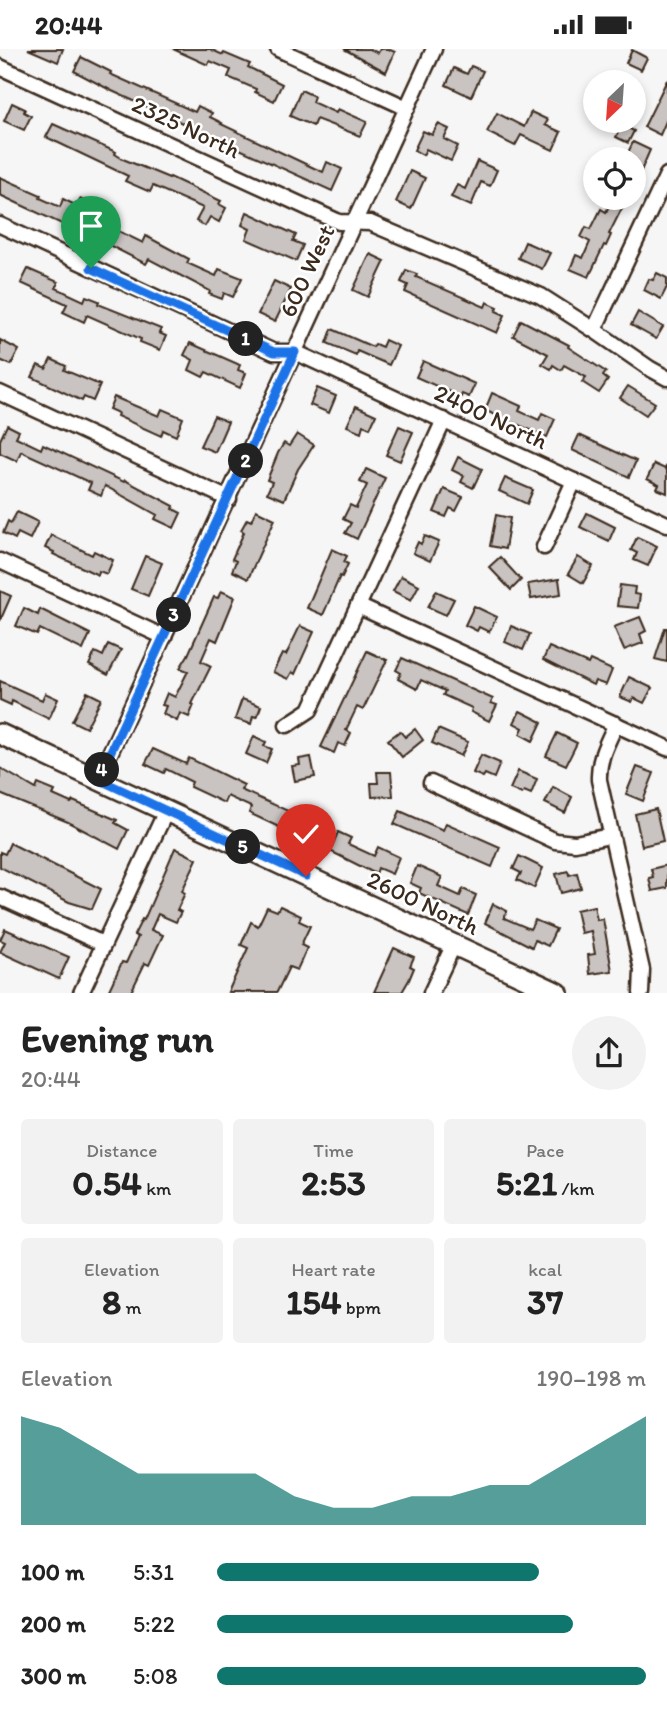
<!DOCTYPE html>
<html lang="en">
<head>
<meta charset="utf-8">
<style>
	body { margin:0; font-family:Itim,sans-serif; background:#f2f2f2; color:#222; height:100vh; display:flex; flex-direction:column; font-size:26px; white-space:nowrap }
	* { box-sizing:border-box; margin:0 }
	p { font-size:23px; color:#767676 }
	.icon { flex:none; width:38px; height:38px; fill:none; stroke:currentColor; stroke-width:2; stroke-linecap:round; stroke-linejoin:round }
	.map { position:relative; height:944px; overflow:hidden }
	.drawer { display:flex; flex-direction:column; background:#fff; flex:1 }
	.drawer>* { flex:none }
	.needle { width:46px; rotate:205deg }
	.buttons { position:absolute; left:583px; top:21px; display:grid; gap:14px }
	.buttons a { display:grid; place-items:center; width:63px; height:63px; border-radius:50%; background:#fff; box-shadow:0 4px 10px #0003; font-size:35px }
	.pin { position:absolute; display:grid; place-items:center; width:60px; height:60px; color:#fff; margin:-72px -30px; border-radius:50% 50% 50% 0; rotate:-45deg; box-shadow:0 0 7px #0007 }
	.pin .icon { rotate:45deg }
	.km { position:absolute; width:35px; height:35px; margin:-18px; border-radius:50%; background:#222; color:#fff; font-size:19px; line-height:35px; text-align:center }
	.round { display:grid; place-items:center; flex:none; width:74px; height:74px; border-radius:37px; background:#f2f2f2 }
	.summary { display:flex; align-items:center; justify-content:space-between; height:119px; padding:0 21px }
	h1 { font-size:38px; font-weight:700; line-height:52px }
	.figures { display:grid; grid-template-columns:repeat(3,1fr); gap:10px; height:119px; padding:7px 21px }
	.figures div { display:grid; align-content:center; border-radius:7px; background:#f2f2f2; text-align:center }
	.figures b { font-size:35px; font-weight:700 }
	.figures small { font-size:19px; font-weight:400 }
	.figures p { font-size:19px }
	.chart { height:196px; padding:14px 21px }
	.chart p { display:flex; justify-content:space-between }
	.chart svg { width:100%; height:126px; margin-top:7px; fill:#0f766e; opacity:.7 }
	ul { padding:0 21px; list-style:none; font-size:23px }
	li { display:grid; grid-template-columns:112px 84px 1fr; align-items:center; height:52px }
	li i { height:18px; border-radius:9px; background:#0f766e }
	.status { display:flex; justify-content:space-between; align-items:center; height:49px; padding:0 35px; background:#fff; direction:ltr }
	.status svg { height:19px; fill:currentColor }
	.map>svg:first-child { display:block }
	.building { fill:#c9c3c1; stroke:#3b2a1e; stroke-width:2 }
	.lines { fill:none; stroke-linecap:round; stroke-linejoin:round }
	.street-casing { stroke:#3b2a1e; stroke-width:19 }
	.secondary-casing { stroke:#3b2a1e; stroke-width:24 }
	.street { stroke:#fff; stroke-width:14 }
	.secondary { stroke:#fff; stroke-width:19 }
	.route-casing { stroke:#fff; stroke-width:14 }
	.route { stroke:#1a73e8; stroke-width:9 }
	.labels { text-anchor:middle; stroke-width:5; stroke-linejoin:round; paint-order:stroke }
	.street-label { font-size:24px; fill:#3b2a1e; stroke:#fff }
</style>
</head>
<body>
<div class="status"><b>20:44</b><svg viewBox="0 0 49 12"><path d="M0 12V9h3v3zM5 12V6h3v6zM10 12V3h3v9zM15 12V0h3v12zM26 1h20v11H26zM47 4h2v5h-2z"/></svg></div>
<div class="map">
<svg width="667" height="944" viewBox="0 0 667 944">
	<rect width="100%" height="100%" fill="#f7f6f6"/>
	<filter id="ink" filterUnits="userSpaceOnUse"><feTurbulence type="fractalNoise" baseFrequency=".0143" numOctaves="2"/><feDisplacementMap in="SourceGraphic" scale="14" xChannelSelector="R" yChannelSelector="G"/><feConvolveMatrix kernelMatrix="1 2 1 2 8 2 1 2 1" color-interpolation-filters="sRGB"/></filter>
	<g filter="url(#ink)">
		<g class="building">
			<polygon points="28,0 63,0 58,13"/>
			<polygon points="173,0 210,0 223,6 224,4 250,15 248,18 282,35 274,52 255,43 256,40 228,28 231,21 210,12 208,16"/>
			<polygon points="344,0 370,0 378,4 380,0 388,0 395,3 386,23"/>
			<polygon points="632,1 647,9 641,21 626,14"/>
			<polygon points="81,8 111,23 110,25 195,63 198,57 212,64 210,68 222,74 221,75 314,119 323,123 327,113 342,120 332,142 112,42 74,22"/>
			<polygon points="471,17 483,22 471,48 446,36 454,19 467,25"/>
			<polygon points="667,31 667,70 660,86 644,78"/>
			<polygon points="301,41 314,47 312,53 336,64 338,60 367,73 360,87 316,70 313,77 290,67"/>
			<polygon points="12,54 25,60 24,63 31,67 24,81 4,72"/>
			<polygon points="531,63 548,71 545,76 561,83 553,101 521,86 515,97 487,83 497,64 524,78"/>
			<polygon points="53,75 116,103 115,105 123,110 169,129 170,128 221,152 219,155 226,159 219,173 210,168 205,177 196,172 203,159 153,137 150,143 125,132 128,127 46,88"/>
			<polygon points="438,75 449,80 444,90 458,97 451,112 426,100 423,106 414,101 423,82 432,86"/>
			<polygon points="622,76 634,82 628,94 616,88"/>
			<polygon points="633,93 650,101 634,138 634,110 625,110"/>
			<polygon points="477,112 497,121 490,137 481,133 471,157 451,148 457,136 465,140"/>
			<polygon points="410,122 425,129 411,160 396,153"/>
			<polygon points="0,128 41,146 40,149 60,158 63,150 77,157 80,150 91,155 81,178 70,173 68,178 0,146"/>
			<polygon points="613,149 627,149 609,185 611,186 606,197 604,196 589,228 570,220 576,206 583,209 590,193 581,188 586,178 591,180 601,160 606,163"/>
			<polygon points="247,163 296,186 293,192 303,196 296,212 246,190 250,180 242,176"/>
			<polygon points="104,175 143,194 146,187 189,210 187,214 216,227 219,220 242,229 233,248 224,244 222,250 209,245 210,242 149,210 146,215 97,190"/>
			<polygon points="525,193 550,204 542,220 518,209"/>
			<polygon points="370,205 385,212 368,248 353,241"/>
			<polygon points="28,220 58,233 56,239 84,252 86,247 99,252 98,255 161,280 159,284 166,287 160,301 140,293 141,290 87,266 84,273 63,263 67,255 21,234"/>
			<polygon points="406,221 417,225 416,228 485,258 487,253 498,258 496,262 505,266 497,284 405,243 408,236 401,233"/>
			<polygon points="657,224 667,229 667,238 661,250 644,241 649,230 653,231"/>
			<polygon points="274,232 291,240 275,273 258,265"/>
			<polygon points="638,263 663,278 656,290 631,276"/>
			<polygon points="521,271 569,296 568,298 606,323 603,327 608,331 599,344 582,333 586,328 564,316 561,321 553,316 551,320 542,315 548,305 513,287"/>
			<polygon points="332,280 373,298 375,295 382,298 385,291 398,297 389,316 357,302 356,306 327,294"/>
			<polygon points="0,291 19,301 11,316 0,311"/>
			<polygon points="190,294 240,316 238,321 246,324 240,339 206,323 203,328 189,321 193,311 184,306"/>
			<polygon points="51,310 66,317 64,321 100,336 93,352 84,348 82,352 32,328 38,316 46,320"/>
			<polygon points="423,312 475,335 469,348 462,345 461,348 416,328"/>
			<polygon points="628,337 655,354 646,366 620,349"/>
			<polygon points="317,339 336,347 329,364 310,356"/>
			<polygon points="492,344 521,357 519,362 539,371 542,364 555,370 547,388 514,374 513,376 485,361"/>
			<polygon points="114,348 159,367 162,360 183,369 176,387 163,381 161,387 117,367 118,364 109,360"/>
			<polygon points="356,357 376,366 370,379 363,376 361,383 347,377"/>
			<polygon points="214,367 228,373 215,403 200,397"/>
			<polygon points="7,376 19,382 16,388 41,400 43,395 124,433 125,431 174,457 173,460 181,464 174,479 155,470 157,466 105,437 101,447 88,441 91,434 21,402 17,412 0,404 0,391"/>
			<polygon points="399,377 413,383 400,412 386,406"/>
			<polygon points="297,385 314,396 298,420 284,451 267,444 272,433 267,431 278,404 284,394 289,397"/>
			<polygon points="579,386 636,412 629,428 572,401"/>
			<polygon points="458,408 482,420 473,439 461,433 464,427 452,421"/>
			<polygon points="654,415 665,420 667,416 667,444 657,440 659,436 647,430"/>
			<polygon points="366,420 385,429 357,490 345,484 351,474 343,470 350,456 356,459 367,436 360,433"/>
			<polygon points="505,429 533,441 527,455 499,442"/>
			<polygon points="444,440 463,448 456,462 450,459 446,468 434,463"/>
			<polygon points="256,461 275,470 248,530 232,522 236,512 232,510 244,483 241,481 247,470 251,472"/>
			<polygon points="17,463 38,473 30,490 18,484 15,490 3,484 8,472 11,474"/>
			<polygon points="587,464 615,478 609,492 580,478"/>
			<polygon points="496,466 510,469 505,500 490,497"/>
			<polygon points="51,486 92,506 94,502 113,511 107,525 99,522 98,526 53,505 54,503 45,499"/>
			<polygon points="425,487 439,493 430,512 413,504 418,493 421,495"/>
			<polygon points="637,488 657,497 648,517 634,511 637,504 631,501"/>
			<polygon points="332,500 347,507 344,513 348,515 342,528 340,527 323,566 307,559"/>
			<polygon points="145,507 162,514 148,547 131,540"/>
			<polygon points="500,508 521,531 511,541 489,518"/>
			<polygon points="578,508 593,517 583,534 568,525"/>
			<polygon points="401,527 419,536 411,551 393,542"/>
			<polygon points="559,530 561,545 531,550 528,535"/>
			<polygon points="620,536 635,538 634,545 640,546 638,559 617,557"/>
			<polygon points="0,542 11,547 0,572"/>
			<polygon points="221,542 235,548 217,592 211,589 201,612 211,617 192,655 194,656 189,668 180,664 177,672 163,665 166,657 162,656 167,644 175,648 188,622 180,619 188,606 214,548 218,549"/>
			<polygon points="436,542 454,550 446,566 428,558"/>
			<polygon points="474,557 497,568 489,583 479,578 477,582 465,576"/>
			<polygon points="24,559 38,566 40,560 90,585 83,601 40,580 37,586 16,577"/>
			<polygon points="640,568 646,582 640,585 643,594 624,601 614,578"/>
			<polygon points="300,577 314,583 295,625 292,623 288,630 273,623 282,605 286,606"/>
			<polygon points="511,577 530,585 523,601 505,593"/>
			<polygon points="665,579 667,579 667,613 655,610"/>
			<polygon points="108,595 121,601 108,626 89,616 95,603 103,607"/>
			<polygon points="549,598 588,615 590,611 612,621 606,636 595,632 593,636 543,611"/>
			<polygon points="367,602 387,611 363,661 357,658 346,681 351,684 345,697 338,694 334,704 321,698"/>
			<polygon points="402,609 493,650 491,654 497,656 489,672 471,663 472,659 443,646 445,642 421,631 417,640 398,630 401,624 396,621"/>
			<polygon points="629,628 652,639 644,654 634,649 632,653 620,648"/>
			<polygon points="0,632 42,651 45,644 58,650 49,670 12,652 11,656 0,651"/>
			<polygon points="87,643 101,650 86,679 72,672"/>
			<polygon points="242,650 261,657 257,668 253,667 251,675 235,670"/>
			<polygon points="520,662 542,673 533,692 520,685 523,679 514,674"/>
			<polygon points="415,680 423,691 402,708 388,691 400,682 405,688"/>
			<polygon points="438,680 468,693 461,707 432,694"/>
			<polygon points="557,684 577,694 566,716 546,707"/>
			<polygon points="254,687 266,693 264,697 272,700 266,714 246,705"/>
			<polygon points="153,700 186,715 189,709 244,736 241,741 315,774 308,788 301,785 300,788 249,764 251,758 227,747 224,754 190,738 192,733 166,720 164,724 145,715"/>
			<polygon points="481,706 500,714 494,729 485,725 483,728 473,724"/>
			<polygon points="311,708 315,728 295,732 292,717 300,716 299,710"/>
			<polygon points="637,718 654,724 643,752 626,745"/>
			<polygon points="0,719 36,740 38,735 55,742 53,746 71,754 73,752 117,771 115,774 128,781 119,800 68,773 0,745"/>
			<polygon points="518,722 537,730 531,745 524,742 522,745 510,740"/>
			<polygon points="377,723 391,723 393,747 372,748 371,734 378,734"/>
			<polygon points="553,738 572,748 565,764 545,754"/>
			<polygon points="656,760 663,792 642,797 635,765"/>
			<polygon points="400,762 443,781 446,774 500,798 492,818 394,775"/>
			<polygon points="338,783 351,789 348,795 374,807 378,798 399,808 392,825 378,819 376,825 330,802"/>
			<polygon points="10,794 101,840 92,860 69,853 0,818 0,803 5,805"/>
			<polygon points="175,799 197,810 182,842 185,844 177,861 181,863 176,873 158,865 151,881 163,886 149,916 145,914 131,943 108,943 122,913 126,914 138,888 134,886 142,870 144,871"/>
			<polygon points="519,807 543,819 534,839 517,831 521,824 513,820"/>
			<polygon points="667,816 667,839 652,842 649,829 653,828 651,820"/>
			<polygon points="417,817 442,828 438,837 460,847 463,840 476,846 468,866 419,844 421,839 410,834"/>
			<polygon points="568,822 569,826 577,824 581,839 561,844 556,825"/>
			<polygon points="493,855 507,862 504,869 530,880 535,871 556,880 548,897 535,891 532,898 485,874"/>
			<polygon points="280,857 301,867 299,872 310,877 301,896 307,899 297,921 289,918 277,943 228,943 248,899 241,896 251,873 258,877 267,858 277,862"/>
			<polygon points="594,857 597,871 603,870 612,922 590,925 588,906 595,905 591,882 581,884 576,861"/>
			<polygon points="5,880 69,908 59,930 0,903 5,893 0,891"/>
			<polygon points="394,899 414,908 410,917 414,919 409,931 402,943 374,943"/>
		</g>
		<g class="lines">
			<defs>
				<g id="street">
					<polyline points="278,0 407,59"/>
					<polyline points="0,18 339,173 370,174 541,247 594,281 649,319 667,329"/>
					<polyline points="0,176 274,303 295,303 667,475"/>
					<polyline points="594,281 667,126"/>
					<polyline points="0,344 229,450"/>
					<polyline points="544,498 574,432"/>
					<polyline points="0,512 164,588"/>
					<polyline points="358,557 667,699"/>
					<path d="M616 675C607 694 598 710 599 731L642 921 641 944"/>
					<polyline points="287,676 310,661 444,371"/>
					<polyline points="98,730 434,0"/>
					<polyline points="431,734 555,792 575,794 610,787"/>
					<polyline points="0,848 103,895"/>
					<polyline points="81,944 166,762"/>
					<polyline points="431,944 454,895"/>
				</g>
				<polyline id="secondary" points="0,685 558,944"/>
			</defs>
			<use href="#street" class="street-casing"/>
			<use href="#secondary" class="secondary-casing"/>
			<use href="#street" class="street"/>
			<use href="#secondary" class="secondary"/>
		</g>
	</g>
	<g class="lines" filter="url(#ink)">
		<defs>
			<polyline id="route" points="91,219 274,303 295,303 98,730 306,827"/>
		</defs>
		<use href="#route" class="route-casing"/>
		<use href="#route" class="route"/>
	</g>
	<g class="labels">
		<g class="street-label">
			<text transform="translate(186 78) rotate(25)" y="8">2325 North</text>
			<text transform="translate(307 222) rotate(-65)" y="8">600 West</text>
			<text transform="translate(491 368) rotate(25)" y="8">2400 North</text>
			<text transform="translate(423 854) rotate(25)" y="8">2600 North</text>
		</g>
	</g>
</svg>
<div class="buttons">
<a><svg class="needle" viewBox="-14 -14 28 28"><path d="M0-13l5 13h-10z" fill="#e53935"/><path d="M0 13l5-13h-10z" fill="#767676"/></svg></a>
<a><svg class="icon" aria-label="locate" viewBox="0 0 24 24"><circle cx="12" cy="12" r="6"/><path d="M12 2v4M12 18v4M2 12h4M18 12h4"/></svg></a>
</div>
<div class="pin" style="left:91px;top:219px;background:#1e9e55"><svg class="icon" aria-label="arrive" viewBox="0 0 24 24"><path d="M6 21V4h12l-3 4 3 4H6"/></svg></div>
<div class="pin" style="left:306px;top:827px;background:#d93025"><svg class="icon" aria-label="check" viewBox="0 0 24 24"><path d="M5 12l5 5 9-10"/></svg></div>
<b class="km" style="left:246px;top:290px">1</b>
<b class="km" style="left:246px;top:412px">2</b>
<b class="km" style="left:174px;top:566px">3</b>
<b class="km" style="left:102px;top:721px">4</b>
<b class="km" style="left:243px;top:798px">5</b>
</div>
<section class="drawer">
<div class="summary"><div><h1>Evening run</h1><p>20:44</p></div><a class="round"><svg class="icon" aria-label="share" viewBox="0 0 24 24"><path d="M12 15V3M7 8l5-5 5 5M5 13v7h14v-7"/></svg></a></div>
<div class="figures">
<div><p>Distance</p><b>0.54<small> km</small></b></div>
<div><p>Time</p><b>2:53</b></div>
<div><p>Pace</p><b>5:21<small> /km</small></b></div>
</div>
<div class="figures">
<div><p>Elevation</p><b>8<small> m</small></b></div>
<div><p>Heart rate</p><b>154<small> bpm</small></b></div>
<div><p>kcal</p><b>37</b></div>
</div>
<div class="chart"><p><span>Elevation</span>190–198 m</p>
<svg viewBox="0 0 160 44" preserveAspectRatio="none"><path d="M0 44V6L10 10L20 18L30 26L40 26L50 26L60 26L70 34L80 38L90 38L100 34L110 34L120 30L130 30L140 22L150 14L160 6V44z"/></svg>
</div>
<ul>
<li><b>100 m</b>5:31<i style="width:75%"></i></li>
<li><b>200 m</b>5:22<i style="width:83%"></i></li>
<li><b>300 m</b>5:08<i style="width:100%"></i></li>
</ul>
</section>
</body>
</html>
